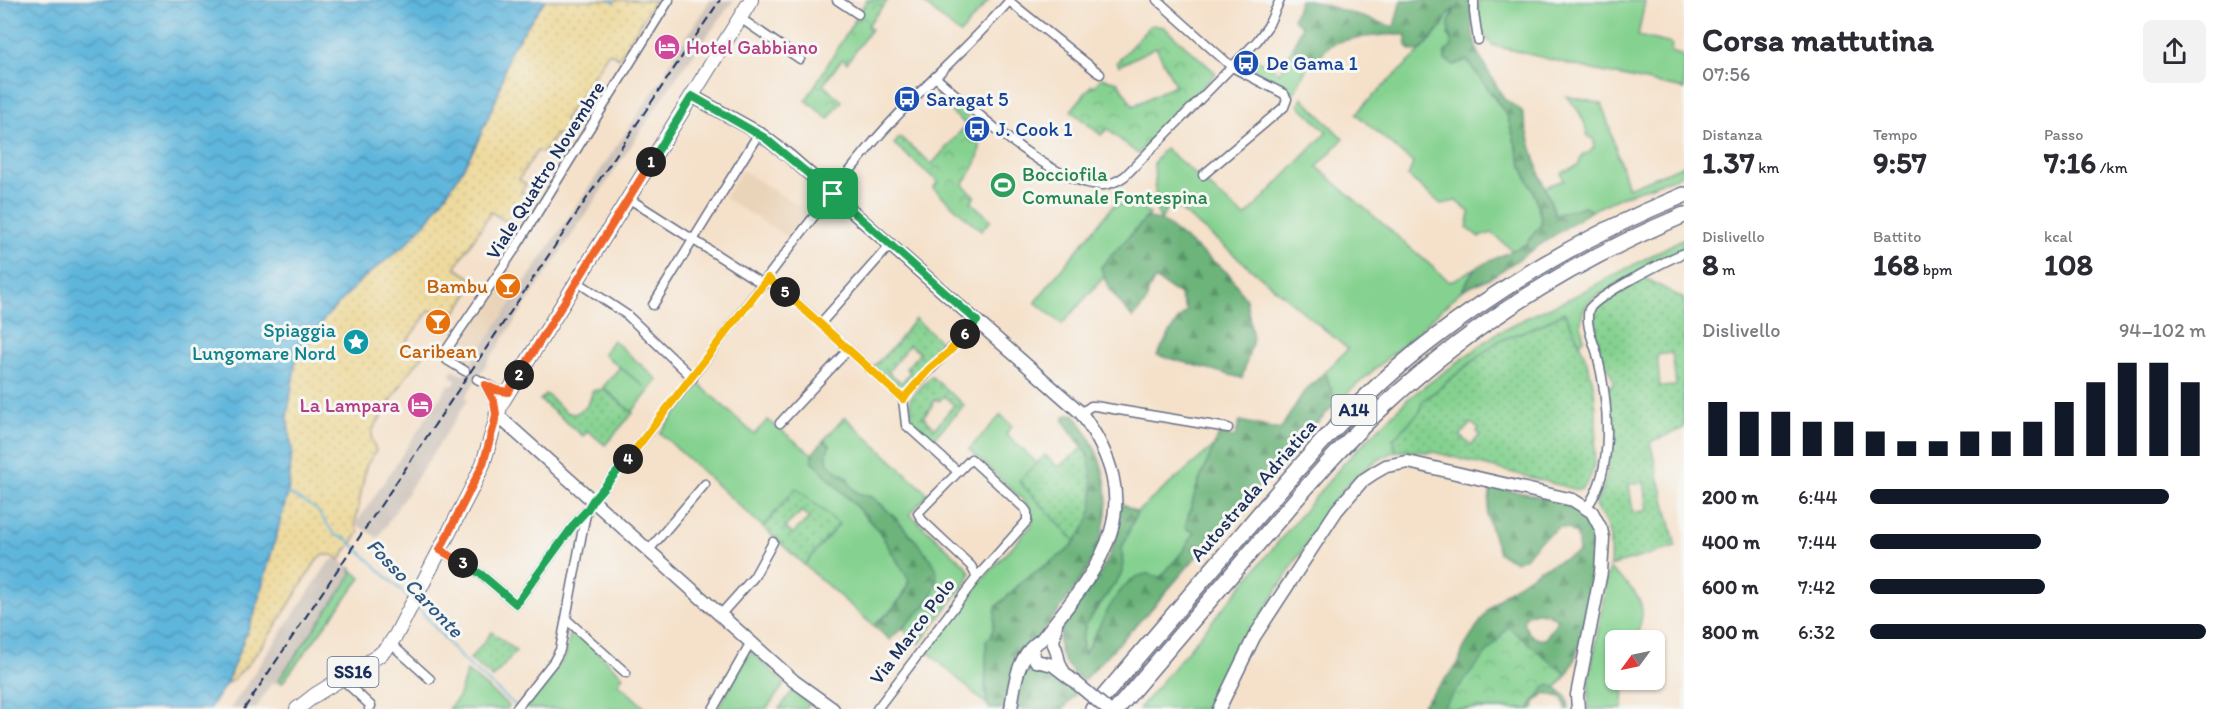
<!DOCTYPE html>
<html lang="it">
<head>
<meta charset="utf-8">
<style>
	body { margin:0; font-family:Itim,sans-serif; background:#f2f2f3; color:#2b2b33; height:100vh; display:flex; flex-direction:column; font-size:22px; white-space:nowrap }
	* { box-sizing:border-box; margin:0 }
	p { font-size:20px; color:#7c7c81 }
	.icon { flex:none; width:33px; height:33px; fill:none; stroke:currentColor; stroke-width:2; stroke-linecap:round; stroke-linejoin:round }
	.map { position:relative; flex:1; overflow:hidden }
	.details { display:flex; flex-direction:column; background:#fff; width:540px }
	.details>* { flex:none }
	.needle { width:39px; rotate:237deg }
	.tools { position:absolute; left:1605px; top:630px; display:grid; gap:12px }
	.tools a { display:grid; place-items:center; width:60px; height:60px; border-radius:9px; background:#fff; box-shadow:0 2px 4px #0004; font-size:30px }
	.pin { position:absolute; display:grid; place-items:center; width:51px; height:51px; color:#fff; margin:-26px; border-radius:12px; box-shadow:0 3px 9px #0006 }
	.km { position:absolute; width:30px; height:30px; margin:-15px; border-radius:50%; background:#222; color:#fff; font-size:16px; line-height:30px; text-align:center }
	.round { display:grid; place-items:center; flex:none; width:63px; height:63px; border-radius:9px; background:#f2f2f3 }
	.headline { display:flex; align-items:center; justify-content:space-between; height:102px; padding:0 18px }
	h1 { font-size:33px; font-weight:700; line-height:45px }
	.metrics { display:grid; grid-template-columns:repeat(3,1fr); gap:9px; height:102px; padding:6px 18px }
	.metrics div { display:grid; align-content:center }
	.metrics b { font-size:30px; font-weight:700 }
	.metrics small { font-size:16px; font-weight:400 }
	.metrics p { font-size:16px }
	.chart { height:168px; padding:12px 18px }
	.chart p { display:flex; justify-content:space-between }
	.chart svg { width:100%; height:108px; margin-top:6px; stroke:#111827; stroke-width:6 }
	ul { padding:0 18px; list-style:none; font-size:20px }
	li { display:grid; grid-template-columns:96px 72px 1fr; align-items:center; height:45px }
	li i { height:15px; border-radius:8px; background:#111827 }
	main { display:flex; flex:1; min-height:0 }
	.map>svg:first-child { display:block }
	.built { fill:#ead4b9 }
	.industrial { fill:#ccc2b9 }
	.grass { fill:#85d290; stroke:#508077; stroke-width:1.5 }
	.forest { fill:url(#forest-firs); stroke:#44726c; stroke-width:1.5; fill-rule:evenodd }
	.sand { fill:url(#sand-dots); stroke:#84847e; stroke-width:1.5 }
	.park { fill:url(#park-crowns); stroke:#508077; stroke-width:1.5 }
	.garden { fill:url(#garden-dots); stroke:#508077; stroke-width:1.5; fill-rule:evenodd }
	.water { fill:url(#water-waves); stroke:#3d729d; stroke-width:1.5 }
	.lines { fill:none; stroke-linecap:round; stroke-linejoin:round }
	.stream { stroke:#5fb6dc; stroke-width:2 }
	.street-casing { stroke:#676d84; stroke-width:11 }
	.secondary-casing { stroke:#676d84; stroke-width:15 }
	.primary-casing { stroke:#676d84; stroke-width:16 }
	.highway-casing { stroke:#676d84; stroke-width:18 }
	.street { stroke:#fff; stroke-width:8 }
	.secondary { stroke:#fff; stroke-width:12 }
	.primary { stroke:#fff; stroke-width:14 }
	.highway { stroke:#fff; stroke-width:15 }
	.rail { stroke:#1b2f5e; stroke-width:2; stroke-dasharray:9 4.5; stroke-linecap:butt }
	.secondary-bridge-casing { stroke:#676d84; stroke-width:15; stroke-linecap:butt }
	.secondary-bridge { stroke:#fff; stroke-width:12 }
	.split-1-casing { stroke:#fff; stroke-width:12 }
	.split-2-casing { stroke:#fff; stroke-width:12 }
	.split-3-casing { stroke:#fff; stroke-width:12 }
	.split-4-casing { stroke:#fff; stroke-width:12 }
	.split-5-casing { stroke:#fff; stroke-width:12 }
	.split-6-casing { stroke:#fff; stroke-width:12 }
	.split-7-casing { stroke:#fff; stroke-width:12 }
	.split-1 { stroke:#22a559; stroke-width:8 }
	.split-2 { stroke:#f0652b; stroke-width:8 }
	.split-3 { stroke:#f0652b; stroke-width:8 }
	.split-4 { stroke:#22a559; stroke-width:8 }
	.split-5 { stroke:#f5b400; stroke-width:8 }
	.split-6 { stroke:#f5b400; stroke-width:8 }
	.split-7 { stroke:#22a559; stroke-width:8 }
	.labels { text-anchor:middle; stroke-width:6; stroke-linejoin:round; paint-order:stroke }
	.shield { fill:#f6f6f2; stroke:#5d6b8a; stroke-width:1.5 }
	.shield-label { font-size:18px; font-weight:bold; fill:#1b2f5e }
	.hotel-label { font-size:20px; fill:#b23c85; stroke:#f6f6f2; text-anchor:start }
	.transit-label { font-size:20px; fill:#164399; stroke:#f6f6f2; text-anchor:start }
	.street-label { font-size:20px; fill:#1b2f5e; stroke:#f6f6f2 }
	.leisure-label { font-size:20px; fill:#27864d; stroke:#f6f6f2; text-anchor:start }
	.food-label { font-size:20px; fill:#c56008; stroke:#f6f6f2; text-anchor:end }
	.culture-label { font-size:20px; fill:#0d838f; stroke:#f6f6f2; text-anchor:end }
	.water-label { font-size:21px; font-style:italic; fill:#2f5884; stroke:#f6f6f2 }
</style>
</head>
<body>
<main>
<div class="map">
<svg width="1684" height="709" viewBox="0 0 1684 709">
	<defs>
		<pattern id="forest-firs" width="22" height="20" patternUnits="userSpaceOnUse" patternTransform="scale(1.5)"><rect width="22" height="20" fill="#6cb47a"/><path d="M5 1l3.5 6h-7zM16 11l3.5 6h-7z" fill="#589367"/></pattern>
		<pattern id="sand-dots" width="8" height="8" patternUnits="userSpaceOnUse" patternTransform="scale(1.5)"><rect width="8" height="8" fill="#eeda9e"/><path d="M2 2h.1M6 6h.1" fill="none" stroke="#ccbb8a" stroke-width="1.8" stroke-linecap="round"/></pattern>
		<pattern id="park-crowns" width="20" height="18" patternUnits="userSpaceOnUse" patternTransform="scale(1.5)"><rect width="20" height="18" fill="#85d290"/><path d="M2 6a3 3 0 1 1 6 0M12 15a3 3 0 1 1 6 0" fill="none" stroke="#6cab79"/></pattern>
		<pattern id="garden-dots" width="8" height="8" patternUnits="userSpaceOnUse" patternTransform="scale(1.5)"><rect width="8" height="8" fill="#85d290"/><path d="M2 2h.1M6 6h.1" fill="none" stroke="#6cab79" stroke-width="1.8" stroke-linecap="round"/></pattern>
		<pattern id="water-waves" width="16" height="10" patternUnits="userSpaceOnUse" patternTransform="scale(1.5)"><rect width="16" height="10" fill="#5fb6dc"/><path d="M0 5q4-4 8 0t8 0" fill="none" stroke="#4e94b6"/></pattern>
	</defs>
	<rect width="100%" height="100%" fill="#f6f6f2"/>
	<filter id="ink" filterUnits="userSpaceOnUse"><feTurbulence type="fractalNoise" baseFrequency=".0167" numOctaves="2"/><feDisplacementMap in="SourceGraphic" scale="12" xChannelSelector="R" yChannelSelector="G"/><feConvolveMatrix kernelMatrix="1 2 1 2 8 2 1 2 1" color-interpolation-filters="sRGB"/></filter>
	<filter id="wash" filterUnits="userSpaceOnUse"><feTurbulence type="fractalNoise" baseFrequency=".008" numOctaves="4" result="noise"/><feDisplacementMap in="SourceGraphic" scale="24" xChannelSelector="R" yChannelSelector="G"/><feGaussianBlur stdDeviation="1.35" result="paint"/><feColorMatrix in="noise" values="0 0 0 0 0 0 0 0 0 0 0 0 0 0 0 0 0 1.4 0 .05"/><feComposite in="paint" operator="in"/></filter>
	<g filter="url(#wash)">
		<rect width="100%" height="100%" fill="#f5e1ca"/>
		<g class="built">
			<polygon points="742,170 810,213 790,238 724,198"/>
			<polygon points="508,269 526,281 468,367 449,354 450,350 457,350"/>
		</g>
		<g class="industrial">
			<polygon points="710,0 734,0 676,78 483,369 465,397 468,400 378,538 356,524 449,384 453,386 456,381 449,375 450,374 453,369 463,375 665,74 668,71 666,69"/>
			<polygon points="334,559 340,560 350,568 351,576 276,684 272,682 256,709 230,709 328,563"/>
		</g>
		<g class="grass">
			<polygon points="920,0 989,0 960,34"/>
			<path d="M1479 0 1645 1 1638 36 1672 44 1671 52 1684 56V89L1593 70 1492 45C1479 29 1477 20 1479 0Z"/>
			<path d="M1453 9 1448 35 1451 40 1454 65 1467 60 1507 115 1523 169 1536 198 1542 224 1526 244 1513 251 1492 233 1479 237 1467 228 1470 213 1456 201 1441 204 1408 176 1413 163 1356 114C1379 87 1408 66 1431 40 1440 30 1445 16 1453 9Z"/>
			<path d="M1296 40C1295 52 1295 59 1308 65L1294 93 1249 68 1247 63 1253 57 1280 73Z"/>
			<path d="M1566 96 1602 104 1628 188 1684 165V174L1621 197 1591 211 1584 206 1556 216 1545 187 1564 180 1561 173 1578 165 1583 154 1589 153 1594 147V140L1587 135C1585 118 1578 109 1566 96Z"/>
			<polygon points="1302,97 1343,139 1317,167 1450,282 1475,268 1462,290 1422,328 1336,403 1325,372 1348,349 1173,204 1170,203 1161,220 1156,209 1154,162 1165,148 1245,217 1327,132 1299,105"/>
			<polygon points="1133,200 1150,214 1101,267 1104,277 1062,324 1035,302 1112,207"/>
			<path d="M1684 238V250L1666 257 1591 299C1580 312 1579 322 1584 339L1580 343 1564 312 1547 322 1497 342 1422 402 1420 412 1393 439 1396 451C1377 459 1361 470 1347 485 1329 505 1315 531 1300 554 1268 604 1236 655 1211 709H1139L1343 464 1409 398 1496 334 1528 317 1573 297Z"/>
			<polygon points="613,340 658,380 632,412 603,387 620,367 645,387 603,354"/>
			<path d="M699 384 754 434 768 420 812 454V460L879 531 909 580C906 593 898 604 888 613 882 619 877 618 875 627L804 565 838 524 796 488 763 527 660 433Z"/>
			<path d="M1001 415 1012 426 1006 434 1037 463 1019 481 1075 541 1066 552 1025 579 996 607 992 636 986 641C988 662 982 686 988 706L928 652 980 582 1031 526 1033 518 1028 505 969 449Z"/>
			<polygon points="845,417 928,494 910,514 967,567 970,573 968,580 919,644 903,629 912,617 927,605 937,581 927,554 872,497 858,493 851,486 847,477 834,470 828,463 826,453 830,445 824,440"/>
			<polygon points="1215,445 1197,486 1185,528 1195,532 1184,550 1161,577 1130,580 1116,598 1084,654 1082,639 1086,624 1123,572 1122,548 1137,512"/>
			<polygon points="350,568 361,578 282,683 278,681 351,576"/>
			<path d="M1609 568C1622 580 1642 593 1642 613 1642 622 1637 630 1638 640H1616V680H1629L1624 682 1623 709H1588L1589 680Z"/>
			<polygon points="571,628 623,676 618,683 646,709 529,709 526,707 566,656"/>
			<polygon points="753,653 785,684 766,709 718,709 748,655"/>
			<polygon points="467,671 509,706 507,709 448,709 458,698"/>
			<polygon points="793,690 809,704 805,709 779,709"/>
		</g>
		<g class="forest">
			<path d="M1300 0H1309L1394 27 1401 0H1470L1473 34 1478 54 1504 99 1522 111 1537 167 1555 215 1584 206 1591 211 1490 278 1462 290 1475 268 1526 244 1542 223 1536 198 1523 169 1507 115 1467 60 1454 65 1445 60V52L1452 47C1450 30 1444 29 1454 12V9L1449 13 1443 25 1421 50 1411 51 1407 46 1406 35C1393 33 1338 38 1328 47 1319 56 1323 60 1308 65 1289 57 1295 40 1302 26L1293 19Z"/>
			<polygon points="1146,218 1161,220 1229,274 1246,299 1253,339 1242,378 1157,355 1177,321 1187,311 1179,294 1155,279 1148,291 1147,301 1133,318 1108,288 1101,267"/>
			<path d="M1325 372 1336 403 1293 448 1234 517 1208 543 1154 606 1085 679 1082 680C1029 639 1081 606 1104 566 1115 547 1119 525 1121 503L1137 512 1122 548 1123 572 1086 624 1082 639 1084 654C1099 632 1117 575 1148 574 1153 574 1157 577 1161 577L1184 550 1195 532 1185 528 1197 486 1219 434 1235 437 1240 421 1280 430 1303 393Z"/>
			<path d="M1074 414C1105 456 1117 498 1097 549 1086 578 1062 605 1044 630L1037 636 1008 709H989C982 687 988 663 986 640L992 636 996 607 1025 579 1066 552 1082 533 1088 455 1064 422V416Z"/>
			<path d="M824 440 830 445C820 465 833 466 845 477 851 482 851 490 859 494 864 496 869 495 873 498 884 504 929 554 935 566 938 571 937 578 936 584 929 609 906 622 890 640L875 627 876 623 887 615 906 592 909 580 879 531 812 460V454Z"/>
			<path d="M1491 487C1517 492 1565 498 1583 517 1604 539 1585 644 1570 669 1566 676 1561 682 1556 688L1567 697 1569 709H1566L1563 698 1545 693 1535 702 1534 709H1419L1459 663 1463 649 1488 610 1505 593 1539 570 1579 552 1577 535 1569 529 1559 527 1537 543 1525 558 1516 562 1499 553 1487 516ZM1537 612 1547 613 1558 620 1545 639C1533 641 1527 633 1523 621L1527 615Z"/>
			<path d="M1031 667C1051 669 1062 680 1077 693L1063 709H1016L1021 677Z"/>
		</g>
		<path class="sand" d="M545 0H655L619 58 609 52 564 120 574 128 566 140 556 134 544 153 537 151 519 179 526 184 521 192 529 197 512 225 491 212 455 268 477 281 451 319 437 310 429 311 405 343 423 356 409 372 372 431V439L376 451 366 466 355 524 359 532 340 560 333 555H322L317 560C297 590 254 669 226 684L255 612 288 493 292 450 287 418 296 359 325 318 361 280 405 245 428 220 458 177 476 145 497 97 510 51Z"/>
		<g class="park">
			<polygon points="867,0 888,0 867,26 871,29 847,63 842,59 823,85 842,101 828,119 806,100"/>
			<polygon points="1151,25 1164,27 1216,73 1138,154 1107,129 1101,135 1071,111 1092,85 1095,86 1101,78 1118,82 1133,106 1175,85 1156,47 1119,66 1117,62"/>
			<path d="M942 91 968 113 967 121 980 130C982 156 977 164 963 185L975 196 971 202 991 220 981 231 933 188 938 182 894 144 900 137 932 164 966 125 936 98Z"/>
			<polygon points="1508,627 1566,674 1556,688 1550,684 1545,686 1529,709 1441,709"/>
		</g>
		<g class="garden">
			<path d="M1645 278 1684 299V428L1650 442 1676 547 1610 566C1611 538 1612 530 1595 506 1615 469 1612 429 1608 388L1613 383C1612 369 1608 372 1604 362 1598 346 1593 326 1595 310L1603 301ZM1672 353 1676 386 1660 387 1657 355ZM1644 482 1648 510 1633 513 1629 484Z"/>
			<path d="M1564 312C1591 362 1600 391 1595 449 1594 464 1594 480 1580 490L1574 489 1434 452 1396 451 1393 439 1420 412 1422 402 1497 342 1547 322ZM1471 423 1479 429 1477 432 1480 435 1471 445 1460 436Z"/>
			<path d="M915 319 946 346 925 365 901 392 873 367 894 346ZM909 345 920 353 906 368 910 372 902 383 888 372Z"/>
			<path d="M931 376 964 405 933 439 912 420 910 399ZM944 396 954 405 935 428 923 417 933 405 932 403 936 399 939 401Z"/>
			<path d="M603 389 633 413 605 445 588 431 583 436 540 400 546 394 566 412 573 414C585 411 591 403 592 391Z"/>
			<path d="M1083 448C1089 456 1090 465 1091 475 1096 502 1093 519 1075 541L1019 481 1045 455 1058 467Z"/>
			<path d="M796 488 839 524 804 565 763 527ZM802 511 809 518 792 534 785 527Z"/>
			<polygon points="492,632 516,651 493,678 470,659"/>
		</g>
		<polygon class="water" points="0,0 545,0 510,51 497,97 476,145 458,177 428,220 405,245 361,280 325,318 296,359 287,418 292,450 288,493 255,612 226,684 209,709 0,709"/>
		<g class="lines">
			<g class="stream">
				<polyline points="611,0 614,2"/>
				<polyline points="288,493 316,509 335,535 347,539 410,599"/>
				<polyline points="416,605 462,659 515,705"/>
			</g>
		</g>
	</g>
	<g filter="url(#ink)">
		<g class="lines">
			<defs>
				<g id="street">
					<polyline points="837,0 858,14"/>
					<polyline points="1157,0 1232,67 1284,94 1287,99 1284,107 1203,175"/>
					<polyline points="1474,0 1474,12 1478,40"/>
					<polyline points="1009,1 1100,74"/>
					<polyline points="740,18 800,59"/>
					<path d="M935 77C972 108 1054 187 1104 185 1112 184 1118 181 1125 176L1257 41 1268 26 1280 0"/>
					<polyline points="628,198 764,285"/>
					<polyline points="768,278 793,299 903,399"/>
					<polyline points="576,281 627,315 693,378"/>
					<polyline points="653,305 759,133"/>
					<polyline points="820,324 891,244"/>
					<polyline points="465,371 447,360 445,352 513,252 669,0"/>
					<polyline points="477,379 497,390 508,392"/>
					<polyline points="485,385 494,402 496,412"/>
					<path d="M903 399C927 372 953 348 977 321"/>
					<polyline points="903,399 906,425 957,471"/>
					<polyline points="1081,413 1091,406 1095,406 1228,428"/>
					<polyline points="780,423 848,350"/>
					<path d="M1587 507C1616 468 1608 399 1597 354 1593 340 1585 325 1589 309 1600 294 1665 261 1684 253"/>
					<polyline points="440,550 482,575 516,604 575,523 586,511"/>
					<polyline points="649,550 705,484"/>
					<polyline points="721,614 754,577 773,542"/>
					<polyline points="566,619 626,673"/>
					<polyline points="390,643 430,679"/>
					<polyline points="342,679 371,706 369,709"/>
					<path d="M516 709 554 661 560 650 583 528 587 510 593 500C692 386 775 260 871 145 914 93 967 50 1010 0"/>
					<polyline points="713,709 751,642"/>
					<polyline points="877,709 977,577 1027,521 1027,512 1024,508 971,459 918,513 922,520 971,566 977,577"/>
				</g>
				<g id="secondary">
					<path d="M692 96 759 133 789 156 1081 413C1150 508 1104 562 1041 640 1018 653 1014 685 1011 709"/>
					<polyline points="496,414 794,681 833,709"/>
					<path d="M1056 624 1053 643C1059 651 1056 662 1064 672"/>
					<polyline points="1033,648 1033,654 1036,661 1053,665 1075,682"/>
					<polyline points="1219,709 1254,637 1337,510 1362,481 1374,473 1386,466 1408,462 1573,500 1592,512 1601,529 1603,538 1601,572 1577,695 1578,709"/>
				</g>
				<polyline id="primary" points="297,709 315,695 378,656 387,648 396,635 473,486 483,464 501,404 751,0"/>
				<g id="highway">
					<path d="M1093 709C1143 650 1193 591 1243 533 1300 465 1359 396 1429 342 1508 281 1593 232 1684 195"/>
					<path d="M1117 709C1165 653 1213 596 1261 540 1301 494 1339 447 1384 406 1471 325 1574 261 1684 215"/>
				</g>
			</defs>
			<use href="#street" class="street-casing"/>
			<use href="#secondary" class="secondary-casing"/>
			<use href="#primary" class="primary-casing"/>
			<use href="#highway" class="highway-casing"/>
			<use href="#street" class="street"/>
			<use href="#secondary" class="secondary"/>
			<use href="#primary" class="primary"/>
			<use href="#highway" class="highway"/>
			<polyline class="rail" points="244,709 720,0"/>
			<defs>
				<polyline id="secondary-bridge" points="1075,682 1107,709"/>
			</defs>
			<use href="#secondary-bridge" class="secondary-bridge-casing"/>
			<use href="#secondary-bridge" class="secondary-bridge"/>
		</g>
	</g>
	<g class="lines" filter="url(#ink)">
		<defs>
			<polyline id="split-1" points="651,162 692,96 765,138 833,194"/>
			<polyline id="split-2" points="519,375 651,162"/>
			<polyline id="split-3" points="463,563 440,550 483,464 494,425 496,414 494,402 485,385 496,390 508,392 519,375"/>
			<polyline id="split-4" points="463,563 482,575 516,604 575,523 587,510 593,500 628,459"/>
			<polyline id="split-5" points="628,459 768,278 785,292"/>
			<polyline id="split-6" points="785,292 903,399 929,369 949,352 965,334"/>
			<polyline id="split-7" points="833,194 977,321 965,334"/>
		</defs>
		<use href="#split-1" class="split-1-casing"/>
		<use href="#split-2" class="split-2-casing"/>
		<use href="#split-3" class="split-3-casing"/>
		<use href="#split-4" class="split-4-casing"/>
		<use href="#split-5" class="split-5-casing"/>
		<use href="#split-6" class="split-6-casing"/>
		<use href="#split-7" class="split-7-casing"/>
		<use href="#split-1" class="split-1"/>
		<use href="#split-2" class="split-2"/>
		<use href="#split-3" class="split-3"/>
		<use href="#split-4" class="split-4"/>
		<use href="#split-5" class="split-5"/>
		<use href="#split-6" class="split-6"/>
		<use href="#split-7" class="split-7"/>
	</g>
	<defs>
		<symbol id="hotel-disc" viewBox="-11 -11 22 22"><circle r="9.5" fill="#d1479c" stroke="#f6f6f2"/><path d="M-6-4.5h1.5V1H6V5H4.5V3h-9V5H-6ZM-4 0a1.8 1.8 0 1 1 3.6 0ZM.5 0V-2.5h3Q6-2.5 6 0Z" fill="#fff"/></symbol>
		<symbol id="bus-disc" viewBox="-11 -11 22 22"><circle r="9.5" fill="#1a4fb4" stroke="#f6f6f2"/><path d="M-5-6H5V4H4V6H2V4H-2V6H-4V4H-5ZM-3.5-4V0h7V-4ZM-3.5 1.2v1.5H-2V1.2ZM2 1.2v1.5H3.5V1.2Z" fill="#fff"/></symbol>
		<symbol id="stadium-disc" viewBox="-11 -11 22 22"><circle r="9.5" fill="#2e9e5b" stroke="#f6f6f2"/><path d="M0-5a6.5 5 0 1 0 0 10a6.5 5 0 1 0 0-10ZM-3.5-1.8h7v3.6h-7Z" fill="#fff"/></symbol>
		<symbol id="bar-disc" viewBox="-11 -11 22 22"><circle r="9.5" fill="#e8710a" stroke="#f6f6f2"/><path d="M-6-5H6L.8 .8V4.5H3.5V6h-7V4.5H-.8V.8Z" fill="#fff"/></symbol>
		<symbol id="sight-disc" viewBox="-11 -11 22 22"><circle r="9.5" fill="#0f9aa8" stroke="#f6f6f2"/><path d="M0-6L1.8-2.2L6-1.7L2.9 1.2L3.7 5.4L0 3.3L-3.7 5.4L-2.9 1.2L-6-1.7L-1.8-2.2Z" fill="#fff"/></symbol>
	</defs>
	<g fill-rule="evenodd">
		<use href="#hotel-disc" x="652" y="32" width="30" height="30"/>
		<use href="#bus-disc" x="1231" y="48" width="30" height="30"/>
		<use href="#bus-disc" x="892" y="84" width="30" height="30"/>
		<use href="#bus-disc" x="962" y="114" width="30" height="30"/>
		<use href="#stadium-disc" x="988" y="170" width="30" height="30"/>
		<use href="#bar-disc" x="493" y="271" width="30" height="30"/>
		<use href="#bar-disc" x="423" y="307" width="30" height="30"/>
		<use href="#sight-disc" x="341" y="327" width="30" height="30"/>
		<use href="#hotel-disc" x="405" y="390" width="30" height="30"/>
	</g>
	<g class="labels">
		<g class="shield">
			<rect x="1331.5" y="395" width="45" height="30" rx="4.5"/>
			<rect x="327.5" y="657" width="51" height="30" rx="4.5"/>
		</g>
		<g class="shield-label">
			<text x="1354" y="416">A14</text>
			<text x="353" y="678">SS16</text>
		</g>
		<g class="hotel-label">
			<text x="686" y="54">Hotel Gabbiano</text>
			<text x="400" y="412" text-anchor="end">La Lampara</text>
		</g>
		<g class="transit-label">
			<text x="1266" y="70">De Gama 1</text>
			<text x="926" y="106">Saragat 5</text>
			<text x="996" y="136">J. Cook 1</text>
		</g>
		<g class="street-label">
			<text transform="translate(545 170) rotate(-58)" y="7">Viale Quattro Novembre</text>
			<text transform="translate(1253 490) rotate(-49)" y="7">Autostrada Adriatica</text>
			<text transform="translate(912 631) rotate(-53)" y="7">Via Marco Polo</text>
		</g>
		<g class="leisure-label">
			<text x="1022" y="181">Bocciofila<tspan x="1022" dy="23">Comunale Fontespina</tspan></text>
		</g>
		<g class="food-label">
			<text x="488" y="293">Bambu</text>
			<text x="438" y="358" text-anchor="middle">Caribean</text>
		</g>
		<g class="culture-label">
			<text x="336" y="337">Spiaggia<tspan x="336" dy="23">Lungomare Nord</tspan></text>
		</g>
		<g class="water-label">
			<text transform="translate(415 588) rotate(46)" y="7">Fosso Caronte</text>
		</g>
	</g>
</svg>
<div class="tools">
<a><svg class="needle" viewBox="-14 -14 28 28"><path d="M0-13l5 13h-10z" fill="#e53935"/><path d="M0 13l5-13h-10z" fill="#7c7c81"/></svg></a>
</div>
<div class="pin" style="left:833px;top:194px;background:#1e9e55"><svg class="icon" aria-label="arrive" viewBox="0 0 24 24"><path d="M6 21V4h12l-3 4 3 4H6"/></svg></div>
<b class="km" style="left:651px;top:162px">1</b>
<b class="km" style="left:519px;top:375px">2</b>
<b class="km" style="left:463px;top:563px">3</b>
<b class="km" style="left:628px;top:459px">4</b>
<b class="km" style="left:785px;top:292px">5</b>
<b class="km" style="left:965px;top:334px">6</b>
</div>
<section class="details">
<div class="headline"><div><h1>Corsa mattutina</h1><p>07:56</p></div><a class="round"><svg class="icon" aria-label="share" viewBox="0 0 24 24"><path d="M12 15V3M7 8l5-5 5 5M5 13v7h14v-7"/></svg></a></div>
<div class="metrics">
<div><p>Distanza</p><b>1.37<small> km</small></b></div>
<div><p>Tempo</p><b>9:57</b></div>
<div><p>Passo</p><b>7:16<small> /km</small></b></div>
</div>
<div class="metrics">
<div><p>Dislivello</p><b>8<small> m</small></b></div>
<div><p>Battito</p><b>168<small> bpm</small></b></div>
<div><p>kcal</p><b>108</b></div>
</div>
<div class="chart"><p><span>Dislivello</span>94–102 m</p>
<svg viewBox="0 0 160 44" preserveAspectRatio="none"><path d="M5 44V22M15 44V26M25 44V26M35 44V30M45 44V30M55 44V34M65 44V38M75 44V38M85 44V34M95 44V34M105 44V30M115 44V22M125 44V14M135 44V6M145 44V6M155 44V14"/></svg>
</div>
<ul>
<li><b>200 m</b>6:44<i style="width:89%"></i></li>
<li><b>400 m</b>7:44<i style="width:51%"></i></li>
<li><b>600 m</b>7:42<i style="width:52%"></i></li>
<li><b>800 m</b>6:32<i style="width:100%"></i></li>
</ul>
</section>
</main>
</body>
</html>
